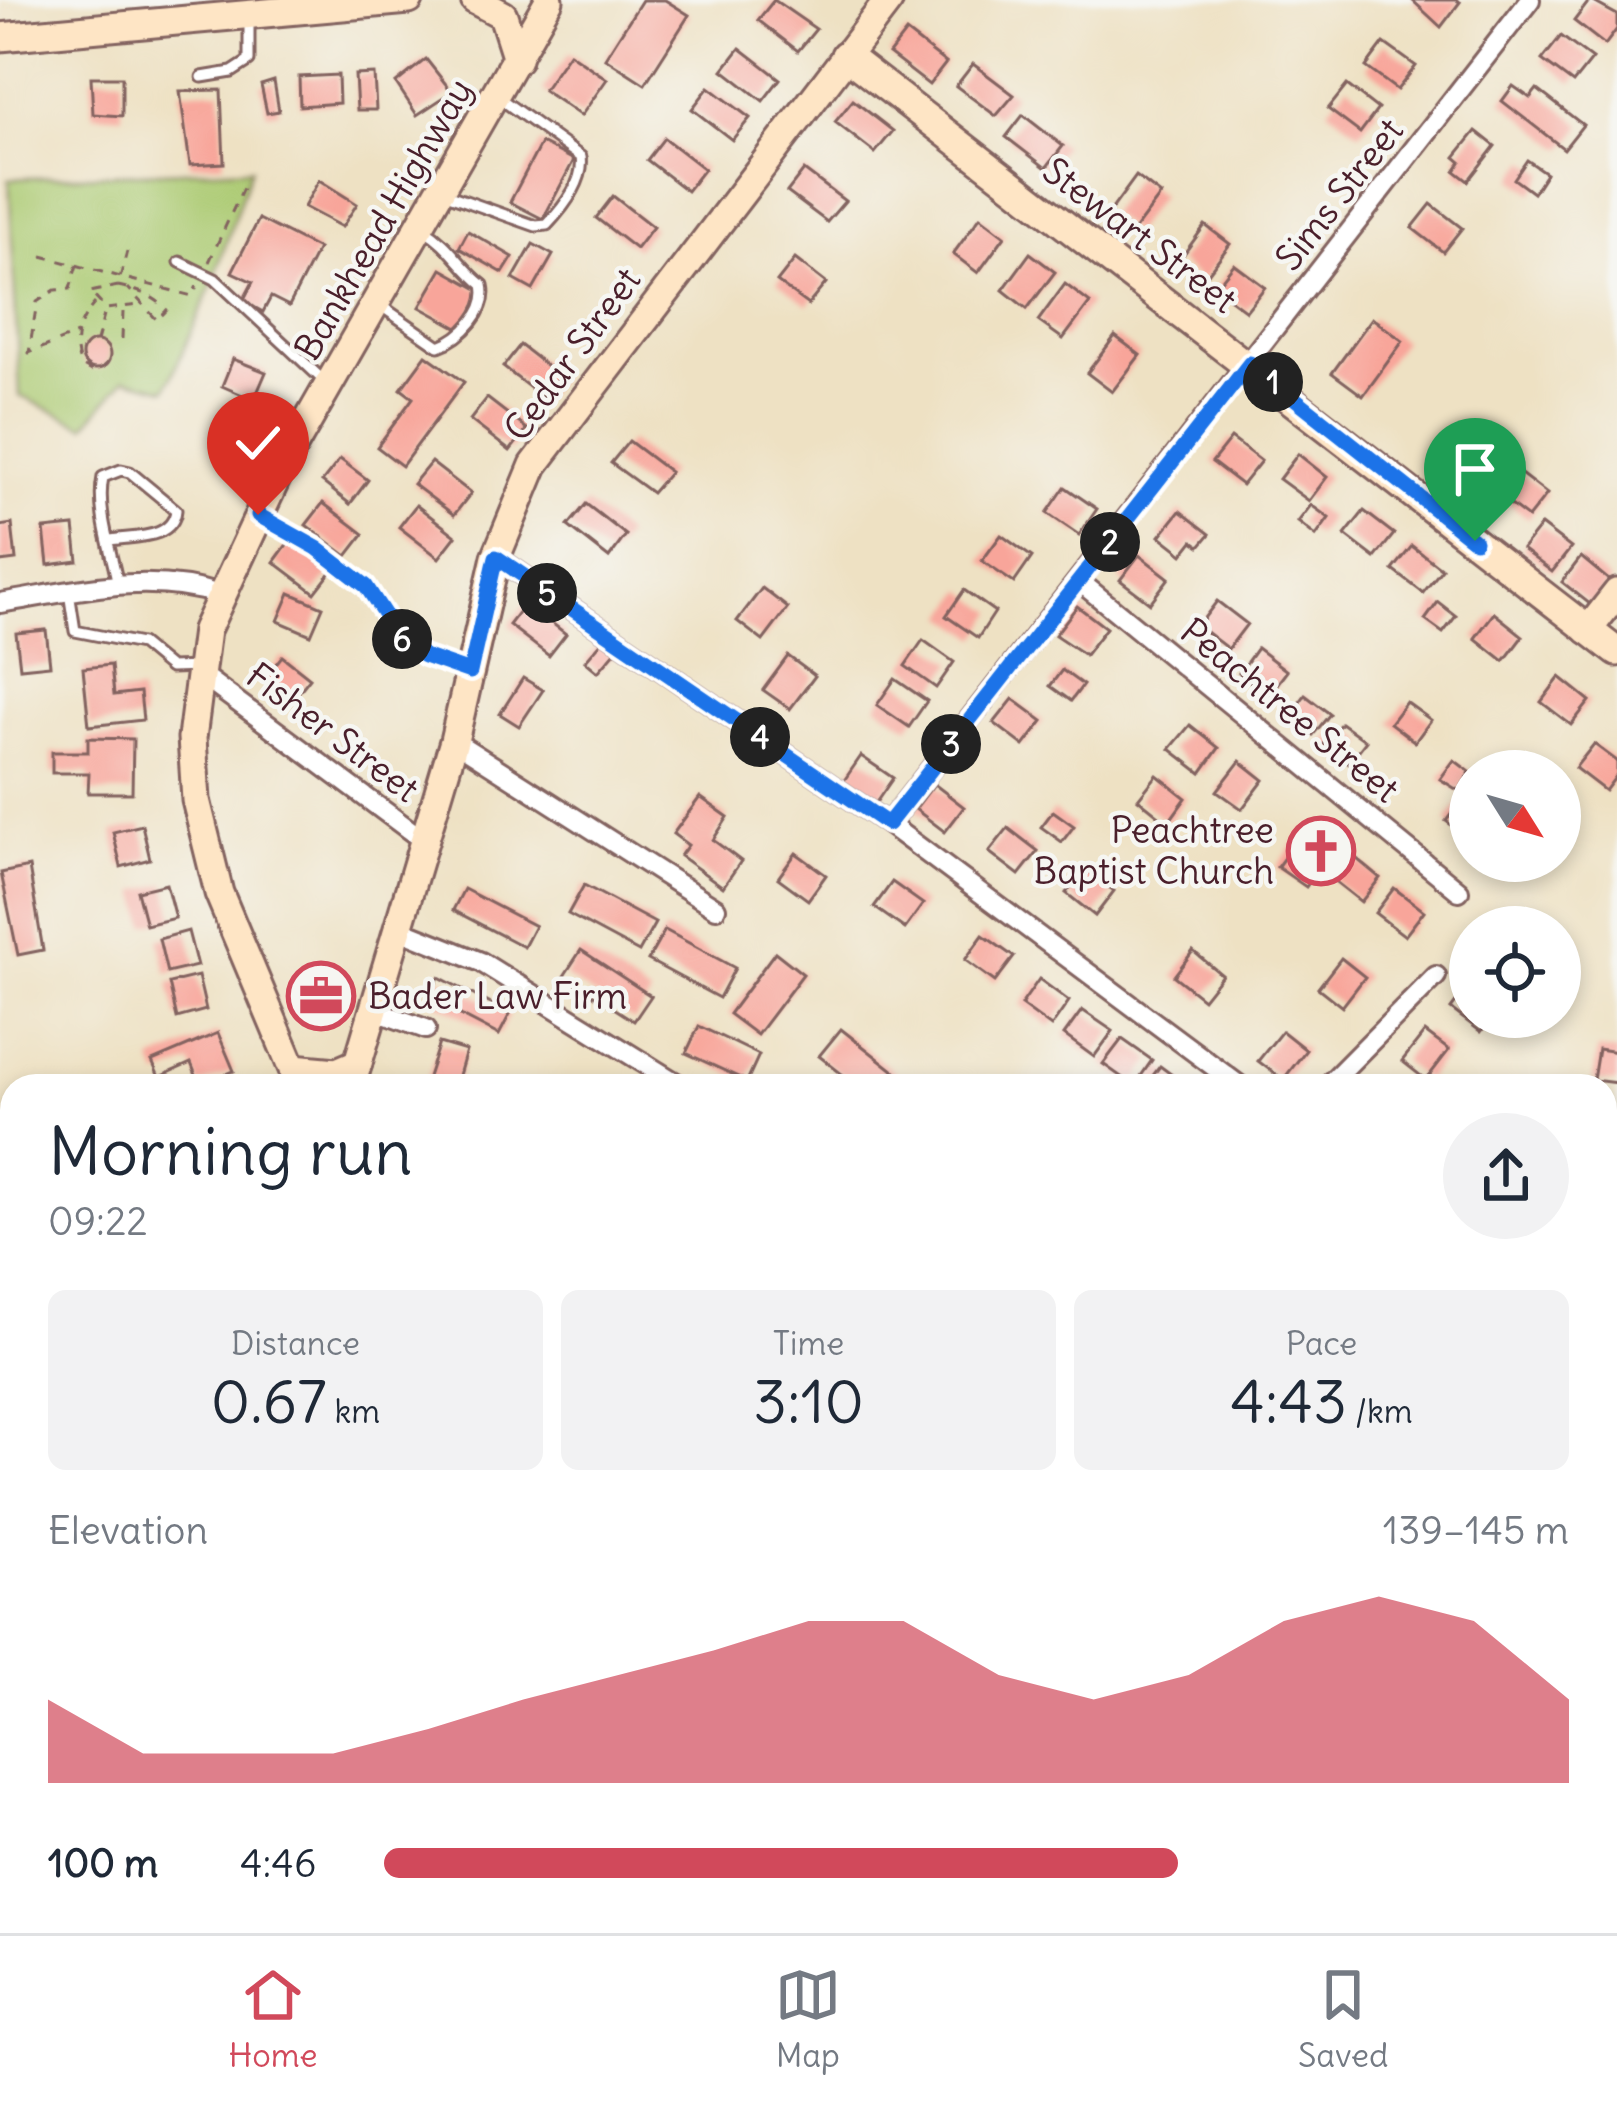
<!DOCTYPE html>
<html lang="en">
<head>
<meta charset="utf-8">
<style>
	body { margin:0; font-family:Delius,sans-serif; background:#f2f2f3; color:#1f2937; height:100vh; display:flex; flex-direction:column; font-size:45px; white-space:nowrap }
	* { box-sizing:border-box; margin:0 }
	p { font-size:39px; color:#747a83 }
	.icon { flex:none; width:66px; height:66px; fill:none; stroke:currentColor; stroke-width:2; stroke-linecap:round; stroke-linejoin:round }
	.map { position:relative; flex:1; overflow:hidden }
	.sheet { position:absolute; left:0px; top:1074px; width:1617px; height:861px; display:flex; flex-direction:column; background:#fff; border-radius:36px 36px 0 0; box-shadow:0 6px 18px #0003 }
	.sheet>* { flex:none }
	.needle { width:78px; rotate:127deg }
	.fabs { position:absolute; left:1449px; top:750px; display:grid; gap:24px }
	.fabs a { display:grid; place-items:center; width:132px; height:132px; border-radius:50%; background:#fff; box-shadow:0 6px 18px #0003; font-size:60px }
	.pin { position:absolute; display:grid; place-items:center; width:102px; height:102px; color:#fff; margin:-123px -51px; border-radius:50% 50% 50% 0; rotate:-45deg; box-shadow:0 0 12px #0007 }
	.pin .icon { rotate:45deg }
	.km { position:absolute; width:60px; height:60px; margin:-30px; border-radius:50%; background:#222; color:#fff; font-size:33px; line-height:60px; text-align:center }
	.round { display:grid; place-items:center; flex:none; width:126px; height:126px; border-radius:63px; background:#f2f2f3 }
	.head { display:flex; align-items:center; justify-content:space-between; height:204px; padding:0 48px }
	h1 { font-size:66px; font-weight:600; line-height:90px }
	.stats { display:grid; grid-template-columns:repeat(3,1fr); gap:18px; height:204px; padding:12px 48px }
	.stats div { display:grid; align-content:center; border-radius:18px; background:#f2f2f3; text-align:center }
	.stats b { font-size:60px; font-weight:600 }
	.stats small { font-size:33px; font-weight:400 }
	.stats p { font-size:33px }
	.chart { height:336px; padding:24px 48px }
	.chart p { display:flex; justify-content:space-between }
	.chart svg { width:100%; height:216px; margin-top:12px; fill:#d1495b; opacity:.7 }
	ul { padding:0 48px; list-style:none; font-size:39px }
	li { display:grid; grid-template-columns:192px 144px 1fr; align-items:center; height:90px }
	li i { height:30px; border-radius:15px; background:#d1495b }
	.menu { display:flex; justify-content:space-around; align-items:center; height:168px; border-top:3px solid #e0e1e3; background:#fff; font-size:33px; color:#747a83 }
	.menu a { display:grid; justify-items:center; gap:6px }
	.menu .current { color:#d1495b }
	.map>svg:first-child { display:block }
	.green { fill:#acca72; stroke:#7b744e; stroke-width:3 }
	.lines { fill:none; stroke-linecap:round; stroke-linejoin:round }
	.stream { stroke:#7cb7ed; stroke-width:4.5 }
	.building { fill:#f8a59a }
	.lane-casing { stroke:#836360; stroke-width:15 }
	.street-casing { stroke:#836360; stroke-width:24 }
	.secondary-casing { stroke:#836360; stroke-width:33 }
	.path { stroke:#836360; stroke-width:3; stroke-dasharray:9 9; stroke-linecap:butt }
	.lane { stroke:#fff; stroke-width:9 }
	.street { stroke:#fff; stroke-width:18 }
	.secondary { stroke:#fee5c5; stroke-width:27 }
	.route-casing { stroke:#fff; stroke-width:24 }
	.route { stroke:#1a73e8; stroke-width:15 }
	.labels { text-anchor:middle; stroke-width:9; stroke-linejoin:round; paint-order:stroke }
	.street-label { font-size:36px; fill:#4a1f2b; stroke:#f6f6f2 }
	.poi-label { font-size:36px; fill:#4a1f2b; stroke:#f6f6f2; text-anchor:end }
</style>
</head>
<body>
<div class="map">
<svg width="1617" height="1933" viewBox="0 0 1617 1933">
	<rect width="100%" height="100%" fill="#f6f6f2"/>
	<filter id="ink" filterUnits="userSpaceOnUse"><feTurbulence type="fractalNoise" baseFrequency=".00833" numOctaves="2"/><feDisplacementMap in="SourceGraphic" scale="24" xChannelSelector="R" yChannelSelector="G"/><feConvolveMatrix kernelMatrix="1 2 1 2 8 2 1 2 1" color-interpolation-filters="sRGB"/></filter>
	<filter id="wash" filterUnits="userSpaceOnUse"><feTurbulence type="fractalNoise" baseFrequency=".004" numOctaves="4" result="noise"/><feDisplacementMap in="SourceGraphic" scale="48" xChannelSelector="R" yChannelSelector="G"/><feGaussianBlur stdDeviation="2.7" result="paint"/><feColorMatrix in="noise" values="0 0 0 0 0 0 0 0 0 0 0 0 0 0 0 0 0 1.4 0 .05"/><feComposite in="paint" operator="in"/></filter>
	<g filter="url(#wash)">
		<rect width="100%" height="100%" fill="#eee1c3"/>
		<polygon class="green" points="251,168 211,288 166,389 125,379 85,426 20,396 9,179"/>
		<g class="lines">
			<polyline class="stream" points="1605,1785 1617,1794"/>
		</g>
		<g id="blocks">
			<g class="building">
				<polygon points="642,0 665,0 689,15 645,84 605,58"/>
				<polygon points="774,0 816,29 798,51 758,20"/>
				<polygon points="1412,0 1456,0 1460,2 1441,27"/>
				<polygon points="1590,0 1617,15 1617,29 1605,45 1574,21"/>
				<polygon points="906,32 946,63 929,85 889,54"/>
				<polygon points="1561,36 1592,59 1573,83 1542,60"/>
				<polygon points="1384,43 1416,66 1397,90 1366,67"/>
				<polygon points="740,48 780,79 763,101 723,70"/>
				<polygon points="569,53 607,79 581,116 543,90"/>
				<polygon points="426,59 452,92 417,115 396,83"/>
				<polygon points="973,64 1014,95 996,116 956,86"/>
				<polygon points="374,74 376,110 357,110 355,75"/>
				<polygon points="338,75 339,103 300,106 299,77"/>
				<polygon points="91,77 122,77 122,116 93,114"/>
				<polygon points="274,81 279,111 267,113 261,85"/>
				<polygon points="1347,85 1378,109 1360,133 1328,109"/>
				<polygon points="1513,86 1530,98 1537,89 1583,125 1564,149 1502,101"/>
				<polygon points="709,87 750,118 732,140 692,109"/>
				<polygon points="221,90 224,163 190,165 180,91"/>
				<polygon points="853,100 893,131 875,153 835,122"/>
				<polygon points="1023,115 1063,146 1046,168 1006,137"/>
				<polygon points="1476,131 1495,146 1468,181 1455,171 1461,162 1455,157"/>
				<polygon points="664,138 704,169 687,191 647,160"/>
				<polygon points="541,143 574,160 543,219 510,202"/>
				<polygon points="1527,160 1546,173 1533,193 1514,179"/>
				<polygon points="804,170 845,201 827,222 787,192"/>
				<polygon points="1136,176 1161,195 1133,232 1109,213"/>
				<polygon points="319,180 357,204 342,227 304,207"/>
				<polygon points="613,196 653,227 636,249 596,218"/>
				<polygon points="1431,204 1462,228 1443,252 1412,228"/>
				<polygon points="980,217 1005,236 978,273 953,254"/>
				<polygon points="259,219 318,249 289,306 271,297 263,312 243,301 253,282 232,272"/>
				<polygon points="1205,225 1230,244 1202,281 1178,262"/>
				<polygon points="468,231 513,257 503,273 459,248"/>
				<polygon points="533,244 553,255 533,290 513,279"/>
				<polygon points="1030,253 1055,272 1027,309 1003,290"/>
				<polygon points="795,259 826,283 808,305 777,282"/>
				<polygon points="1234,264 1265,287 1246,311 1215,288"/>
				<polygon points="442,269 483,292 462,330 420,307"/>
				<polygon points="1065,284 1090,303 1063,339 1038,321"/>
				<polygon points="1372,318 1403,341 1363,396 1332,373"/>
				<polygon points="1115,336 1140,355 1112,392 1087,373"/>
				<circle cx="96" cy="355" r="14"/>
				<polygon points="520,345 560,376 543,398 503,367"/>
				<polygon points="426,355 464,382 402,466 377,447 413,398 401,389"/>
				<polygon points="233,359 266,372 254,400 222,386"/>
				<polygon points="487,398 527,429 510,451 470,420"/>
				<polygon points="1469,435 1499,458 1480,482 1450,459"/>
				<polygon points="1231,438 1261,461 1242,485 1212,462"/>
				<polygon points="629,441 670,472 652,493 611,463"/>
				<polygon points="1298,454 1327,477 1309,501 1279,479"/>
				<polygon points="340,459 368,480 350,504 322,482"/>
				<polygon points="431,462 471,493 454,515 413,484"/>
				<polygon points="1517,471 1547,494 1528,518 1498,495"/>
				<polygon points="1065,487 1097,509 1079,535 1047,513"/>
				<polygon points="323,503 364,534 347,556 306,525"/>
				<polygon points="586,504 626,535 609,558 568,526"/>
				<polygon points="416,505 456,536 439,558 399,527"/>
				<polygon points="1311,505 1329,518 1316,536 1298,522"/>
				<polygon points="1180,511 1210,534 1200,546 1193,541 1183,554 1160,536"/>
				<polygon points="1364,511 1394,534 1375,558 1345,535"/>
				<polygon points="12,524 16,560 0,562 0,526"/>
				<polygon points="1541,525 1571,548 1552,572 1522,549"/>
				<polygon points="74,526 78,561 48,565 44,529"/>
				<polygon points="1001,535 1032,557 1014,583 982,561"/>
				<polygon points="291,539 332,571 315,593 274,562"/>
				<polygon points="1412,546 1442,569 1423,593 1393,570"/>
				<polygon points="1139,555 1169,578 1150,603 1120,580"/>
				<polygon points="1581,557 1610,581 1591,605 1562,582"/>
				<polygon points="762,588 788,608 763,641 737,621"/>
				<polygon points="964,590 995,612 978,638 946,616"/>
				<polygon points="290,593 323,607 311,635 278,621"/>
				<polygon points="1217,601 1247,624 1228,649 1198,626"/>
				<polygon points="1438,602 1456,616 1443,633 1425,620"/>
				<polygon points="526,603 566,634 549,656 509,625"/>
				<polygon points="1077,606 1106,628 1085,655 1055,635"/>
				<polygon points="1494,613 1523,636 1504,661 1475,638"/>
				<polygon points="46,630 50,665 20,668 16,633"/>
				<polygon points="603,640 616,651 598,672 585,661"/>
				<polygon points="923,640 954,662 936,688 905,666"/>
				<polygon points="1257,648 1287,671 1268,696 1239,673"/>
				<polygon points="282,656 310,678 291,702 263,680"/>
				<polygon points="788,656 815,676 790,709 763,690"/>
				<polygon points="111,665 114,695 140,692 143,720 89,726 83,668"/>
				<polygon points="1062,670 1083,685 1071,701 1050,686"/>
				<polygon points="1560,677 1590,701 1571,725 1541,702"/>
				<polygon points="523,678 543,690 519,726 500,714"/>
				<polygon points="895,679 927,701 909,727 877,705"/>
				<polygon points="1305,695 1330,714 1313,735 1289,717"/>
				<polygon points="1013,699 1043,721 1024,746 994,723"/>
				<polygon points="1406,702 1431,720 1415,742 1390,723"/>
				<polygon points="1341,723 1366,741 1349,763 1324,744"/>
				<polygon points="1190,725 1219,748 1201,773 1170,749"/>
				<polygon points="88,738 133,739 132,793 88,793 89,773 52,773 52,752 88,752"/>
				<polygon points="1594,744 1617,761 1617,775 1605,791 1575,768"/>
				<polygon points="861,756 893,778 875,804 843,782"/>
				<polygon points="1454,760 1470,772 1459,791 1440,779"/>
				<polygon points="1240,761 1264,780 1242,809 1217,791"/>
				<polygon points="1157,775 1186,798 1168,823 1138,799"/>
				<polygon points="934,784 964,807 945,832 915,809"/>
				<polygon points="1465,796 1470,800 1470,839 1446,821"/>
				<polygon points="700,797 728,817 713,840 741,861 723,887 680,856 688,845 673,834"/>
				<polygon points="1053,811 1074,826 1062,842 1041,827"/>
				<polygon points="142,825 150,859 121,867 113,832"/>
				<polygon points="1008,828 1038,851 1019,875 989,852"/>
				<polygon points="1305,829 1333,849 1306,887 1277,867"/>
				<polygon points="796,853 826,875 808,900 778,878"/>
				<polygon points="1351,854 1380,878 1361,902 1332,879"/>
				<polygon points="29,867 43,950 18,955 1,873"/>
				<polygon points="1085,868 1114,891 1095,916 1066,893"/>
				<polygon points="892,882 923,904 905,929 874,907"/>
				<polygon points="166,884 175,918 146,925 137,891"/>
				<polygon points="584,885 655,923 639,952 568,914"/>
				<polygon points="1394,888 1424,911 1405,936 1375,913"/>
				<polygon points="464,889 535,926 524,947 453,910"/>
				<polygon points="665,930 735,968 719,998 648,960"/>
				<polygon points="188,931 197,966 167,973 159,939"/>
				<polygon points="983,935 1014,957 995,982 965,960"/>
				<polygon points="581,950 651,996 634,1021 564,976"/>
				<polygon points="1193,951 1222,975 1203,999 1174,976"/>
				<polygon points="775,952 803,974 757,1035 729,1014"/>
				<polygon points="1341,958 1365,977 1342,1007 1318,988"/>
				<polygon points="198,976 206,1010 177,1018 169,983"/>
				<polygon points="439,977 510,1014 499,1035 428,998"/>
				<polygon points="1039,979 1069,1001 1051,1027 1021,1005"/>
				<polygon points="1470,984 1470,1017 1492,1017 1481,1032 1451,1009"/>
				<polygon points="1082,1010 1113,1031 1094,1057 1064,1035"/>
				<polygon points="699,1026 759,1055 747,1081 686,1053"/>
				<polygon points="841,1029 913,1086 857,1086 819,1056"/>
				<polygon points="1282,1031 1306,1050 1283,1080 1258,1061"/>
				<polygon points="1425,1032 1449,1050 1426,1080 1402,1061"/>
				<polygon points="218,1033 234,1071 200,1085 191,1063 159,1077 152,1061"/>
				<polygon points="1122,1039 1152,1060 1134,1086 1103,1064"/>
				<polygon points="439,1043 466,1051 457,1082 467,1086 425,1086"/>
				<polygon points="1598,1049 1617,1052 1617,1083 1593,1080"/>
				<polygon points="1160,1066 1187,1086 1145,1086"/>
				<polygon points="0,1176 12,1183 12,1230 0,1223"/>
				<polygon points="1617,1442 1617,1482 1612,1494 1605,1491 1605,1458"/>
				<polygon points="1174,1923 1257,1923 1257,1924 1228,1933 1177,1933"/>
			</g>
		</g>
	</g>
	<g filter="url(#ink)">
		<use href="#blocks" fill-opacity="0" stroke="#836360" stroke-width="3"/>
		<g class="lines">
			<defs>
				<g id="lane">
					<polyline points="202,77 232,72 249,61 249,20"/>
					<path d="M446 194 536 226 547 225C563 208 585 181 581 157L498 97"/>
					<polyline points="180,262 215,279 325,382"/>
					<path d="M377 303 439 346C462 338 489 310 483 285 461 268 449 244 425 230"/>
					<path d="M263 518C299 535 338 557 366 587 409 634 397 647 465 670"/>
					<path d="M110 540C134 536 173 540 176 510L130 472 121 470 103 477C96 510 112 553 118 585"/>
					<polyline points="69,592 75,631 141,644 170,668 200,667"/>
					<polyline points="622,1933 636,1923"/>
					<polyline points="966,1933 993,1923"/>
				</g>
				<g id="street">
					<polyline points="496,557 888,824 1240,1086"/>
					<polyline points="1079,581 1459,891"/>
					<path d="M0 603C74 591 147 571 220 595"/>
					<polyline points="200,674 427,843"/>
					<polyline points="454,741 716,908"/>
					<polyline points="888,824 1530,0"/>
					<polyline points="399,929 481,962 681,1086"/>
					<polyline points="373,1010 426,1029"/>
					<polyline points="1327,1086 1436,976"/>
					<polyline points="1605,1215 1617,1217"/>
					<polyline points="1605,1564 1617,1559"/>
					<polyline points="0,1837 12,1837"/>
					<polyline points="1129,1923 1135,1933"/>
				</g>
				<g id="secondary">
					<polyline points="475,0 503,15 517,59"/>
					<polyline points="0,37 409,0"/>
					<polyline points="845,55 1617,652"/>
					<polyline points="1588,630 1617,593"/>
					<polyline points="293,1068 337,1072 358,1063"/>
					<polyline points="300,1086 219,893 196,800 192,738 206,630 281,468 549,0"/>
					<polyline points="351,1086 454,741 496,557 534,465 889,0"/>
					<polyline points="658,1923 662,1933"/>
					<polyline points="24,1933 28,1923"/>
				</g>
			</defs>
			<use href="#lane" class="lane-casing"/>
			<use href="#street" class="street-casing"/>
			<use href="#secondary" class="secondary-casing"/>
			<g class="path">
				<path d="M127 251 118 286C136 290 154 295 167 310L157 320 128 288"/>
				<polyline points="42,256 192,296 197,286"/>
				<polyline points="209,262 244,186"/>
				<polyline points="77,265 70,289 55,290 37,302 29,353 77,334"/>
				<polyline points="118,286 90,292 106,309 138,305"/>
				<polyline points="122,339 123,312"/>
				<polyline points="97,341 105,311"/>
				<path d="M92 371 81 365C71 342 79 321 95 303"/>
			</g>
			<use href="#lane" class="lane"/>
			<use href="#street" class="street"/>
			<use href="#secondary" class="secondary"/>
		</g>
	</g>
	<g class="lines" filter="url(#ink)">
		<defs>
			<polyline id="route" points="258,515 317,548 366,586 400,638 424,656 470,672 496,557 888,824 1250,363 1475,541"/>
		</defs>
		<use href="#route" class="route-casing"/>
		<use href="#route" class="route"/>
	</g>
	<defs>
		<symbol id="church-ring" viewBox="-11 -11 22 22"><circle r="9.5" fill="#f6f6f2" stroke="#d1495b" stroke-width="1.5"/><path d="M-1.2-6h2.4v3.5h3.3v2.4h-3.3V6h-2.4V-.1h-3.3v-2.4h3.3Z" fill="#d1495b"/></symbol>
		<symbol id="office-ring" viewBox="-11 -11 22 22"><circle r="9.5" fill="#f6f6f2" stroke="#d1495b" stroke-width="1.5"/><path d="M-6-3h4V-5.5h4V-3h4V5H-6ZM-1-4.5V-3h2v-1.5ZM-6 0V1H6V0Z" fill="#d1495b"/></symbol>
	</defs>
	<g fill-rule="evenodd">
		<use href="#church-ring" x="1283" y="813" width="76" height="76"/>
		<use href="#office-ring" x="283" y="958" width="76" height="76"/>
	</g>
	<g class="labels">
		<g class="street-label">
			<text transform="translate(1339 194) rotate(-52)" y="13">Sims Street</text>
			<text transform="translate(383 219) rotate(-60)" y="13">Bankhead Highway</text>
			<text transform="translate(1140 235) rotate(37)" y="13">Stewart Street</text>
			<text transform="translate(572 354) rotate(-54)" y="13">Cedar Street</text>
			<text transform="translate(1290 710) rotate(39)" y="13">Peachtree Street</text>
			<text transform="translate(333 732) rotate(37)" y="13">Fisher Street</text>
		</g>
		<g class="poi-label">
			<text x="1274" y="843">Peachtree<tspan x="1274" dy="41">Baptist Church</tspan></text>
			<text x="368" y="1009" text-anchor="start">Bader Law Firm</text>
		</g>
	</g>
</svg>
<div class="fabs">
<a><svg class="needle" viewBox="-14 -14 28 28"><path d="M0-13l5 13h-10z" fill="#e53935"/><path d="M0 13l5-13h-10z" fill="#747a83"/></svg></a>
<a><svg class="icon" aria-label="locate" viewBox="0 0 24 24"><circle cx="12" cy="12" r="6"/><path d="M12 2v4M12 18v4M2 12h4M18 12h4"/></svg></a>
</div>
<div class="pin" style="left:1475px;top:541px;background:#1e9e55"><svg class="icon" aria-label="arrive" viewBox="0 0 24 24"><path d="M6 21V4h12l-3 4 3 4H6"/></svg></div>
<div class="pin" style="left:258px;top:515px;background:#d93025"><svg class="icon" aria-label="check" viewBox="0 0 24 24"><path d="M5 12l5 5 9-10"/></svg></div>
<b class="km" style="left:1273px;top:382px">1</b>
<b class="km" style="left:1110px;top:542px">2</b>
<b class="km" style="left:951px;top:744px">3</b>
<b class="km" style="left:760px;top:737px">4</b>
<b class="km" style="left:547px;top:593px">5</b>
<b class="km" style="left:402px;top:639px">6</b>
<section class="sheet">
<div class="head"><div><h1>Morning run</h1><p>09:22</p></div><a class="round"><svg class="icon" aria-label="share" viewBox="0 0 24 24"><path d="M12 15V3M7 8l5-5 5 5M5 13v7h14v-7"/></svg></a></div>
<div class="stats">
<div><p>Distance</p><b>0.67<small> km</small></b></div>
<div><p>Time</p><b>3:10</b></div>
<div><p>Pace</p><b>4:43<small> /km</small></b></div>
</div>
<div class="chart"><p><span>Elevation</span>139–145 m</p>
<svg viewBox="0 0 160 44" preserveAspectRatio="none"><path d="M0 44V27L10 38L20 38L30 38L40 33L50 27L60 22L70 17L80 11L90 11L100 22L110 27L120 22L130 11L140 6L150 11L160 27V44z"/></svg>
</div>
<ul>
<li><b>100 m</b>4:46<i style="width:67%"></i></li>
</ul>
</section>
</div>
<nav class="menu">
<a class="current"><svg class="icon" aria-label="home" viewBox="0 0 24 24"><path d="M3 11l9-7 9 7M6 9v11h12V9"/></svg>Home</a>
<a><svg class="icon" aria-label="map" viewBox="0 0 24 24"><path d="M3 6l6-2 6 2 6-2v14l-6 2-6-2-6 2zM9 4v14M15 6v14"/></svg>Map</a>
<a><svg class="icon" aria-label="saved" viewBox="0 0 24 24"><path d="M7 4h10v16l-5-4-5 4z"/></svg>Saved</a>
</nav>
</body>
</html>
